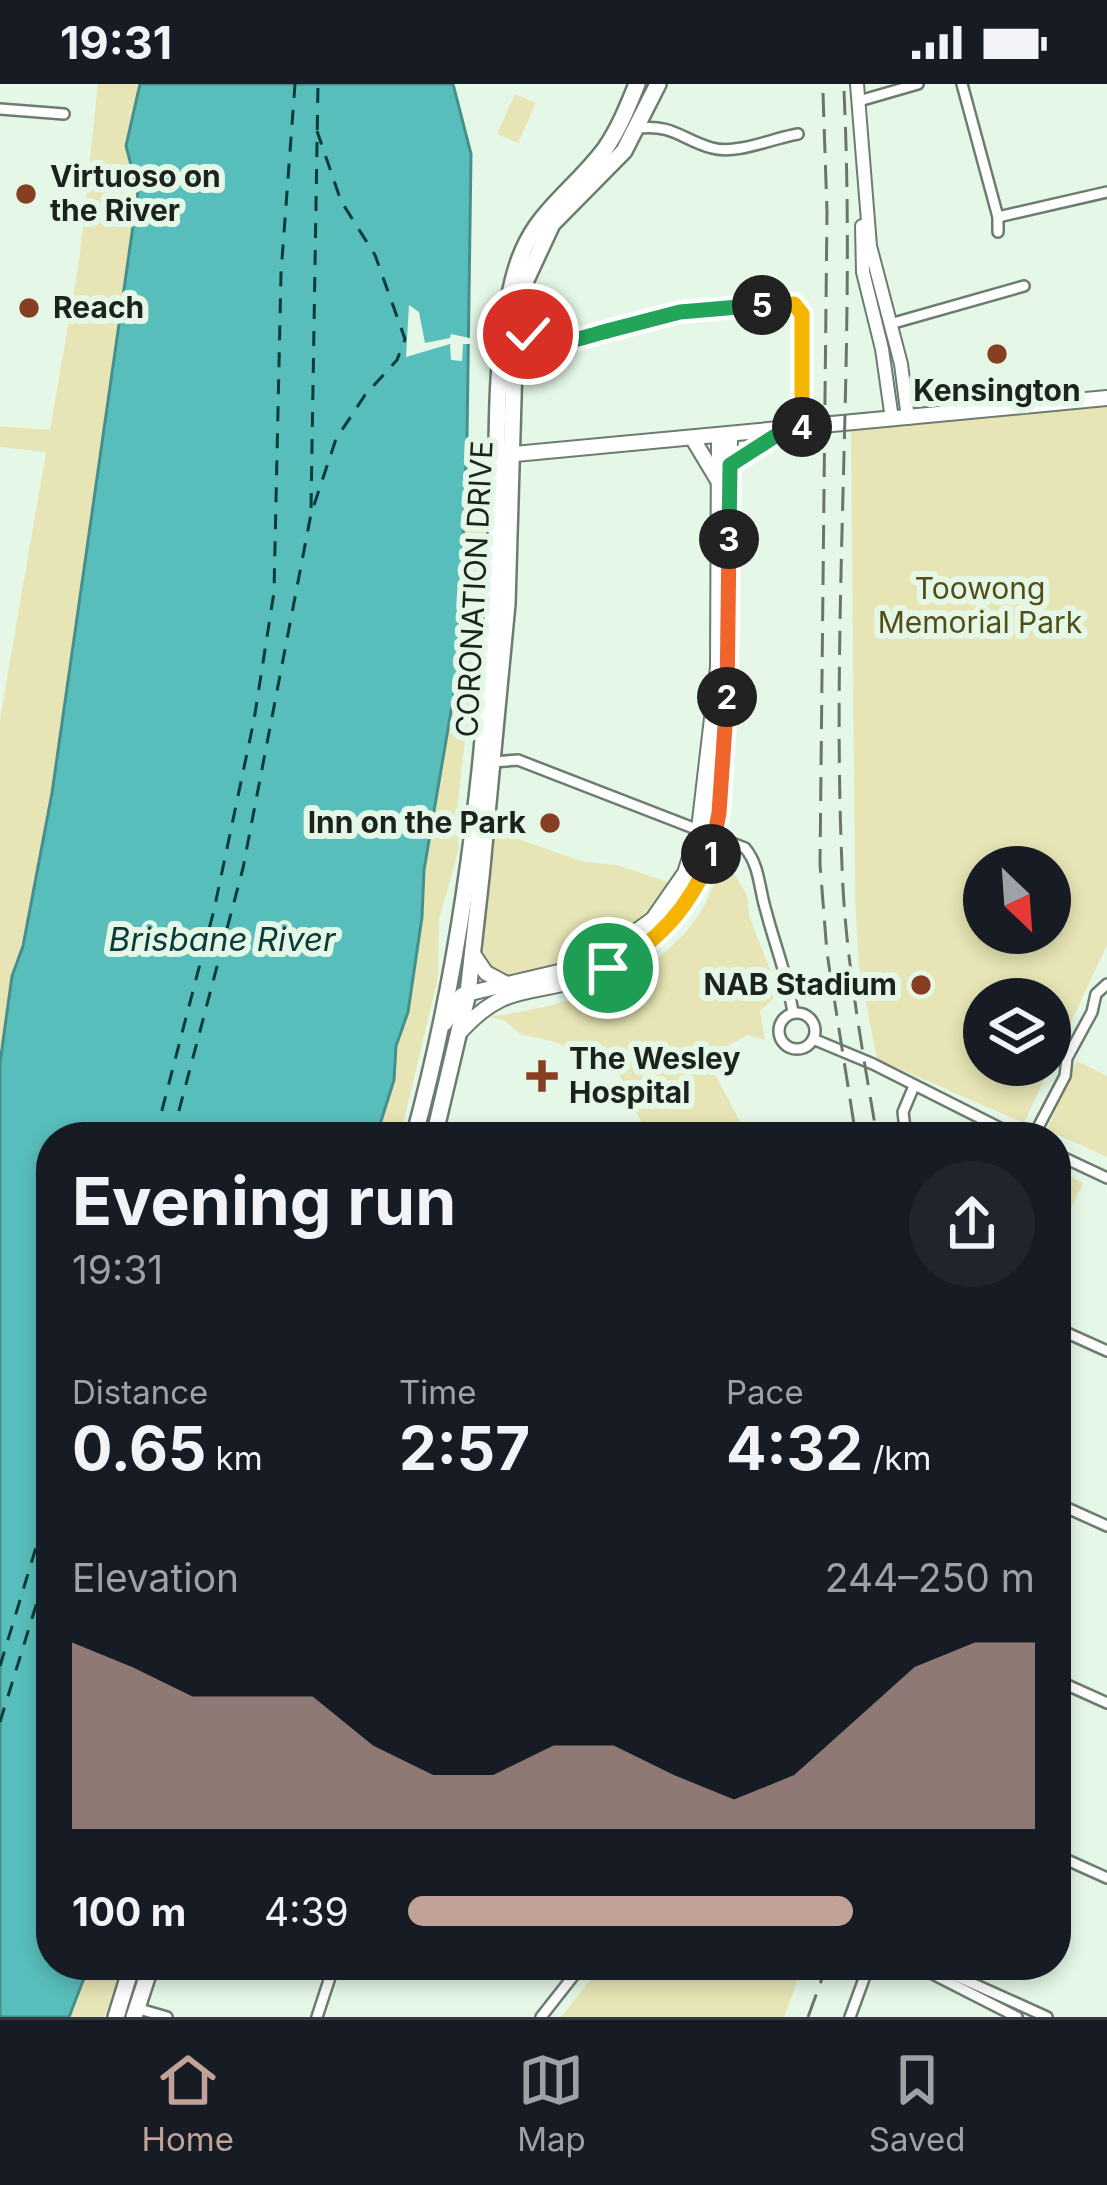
<!DOCTYPE html>
<html lang="en">
<head>
<meta charset="utf-8">
<style>
	body { margin:0; font-family:Inter,sans-serif; background:#20242c; color:#f1f3f6; height:100vh; display:flex; flex-direction:column; font-size:45px; white-space:nowrap }
	* { box-sizing:border-box; margin:0 }
	p { font-size:39px; color:#9ea1a6 }
	.icon { flex:none; width:66px; height:66px; fill:none; stroke:currentColor; stroke-width:2; stroke-linecap:round; stroke-linejoin:round }
	.map { position:relative; flex:1; overflow:hidden }
	.panel { position:absolute; left:36px; top:1038px; width:1035px; height:858px; display:flex; flex-direction:column; background:#171b24; border-radius:48px; box-shadow:0 6px 18px #0003 }
	.panel>* { flex:none }
	.needle { width:78px; rotate:155deg }
	.controls { position:absolute; left:963px; top:762px; display:grid; gap:24px }
	.controls a { display:grid; place-items:center; width:108px; height:108px; border-radius:50%; background:#171b24; box-shadow:0 6px 18px #0003; font-size:60px }
	.pin { position:absolute; display:grid; place-items:center; width:102px; height:102px; color:#fff; margin:-51px; border:6px solid #fff; border-radius:50%; box-shadow:0 3px 12px #0007 }
	.km { position:absolute; width:60px; height:60px; margin:-30px; border-radius:50%; background:#222; color:#fff; font-size:33px; line-height:60px; text-align:center }
	.round { display:grid; place-items:center; flex:none; width:126px; height:126px; border-radius:63px; background:#20242c }
	.head { display:flex; align-items:center; justify-content:space-between; height:204px; padding:0 36px }
	h1 { font-size:66px; font-weight:700; line-height:90px }
	.metrics { display:grid; grid-template-columns:repeat(3,1fr); gap:18px; height:204px; padding:12px 36px }
	.metrics div { display:grid; align-content:center }
	.metrics b { font-size:60px; font-weight:700 }
	.metrics small { font-size:33px; font-weight:400 }
	.metrics p { font-size:33px }
	.chart { height:336px; padding:24px 36px }
	.chart p { display:flex; justify-content:space-between }
	.chart svg { width:100%; height:216px; margin-top:12px; fill:#c1a297; opacity:.7 }
	ul { padding:0 36px; list-style:none; font-size:39px }
	li { display:grid; grid-template-columns:192px 144px 1fr; align-items:center; height:90px }
	li i { height:30px; border-radius:15px; background:#c1a297 }
	.status { display:flex; justify-content:space-between; align-items:center; height:84px; padding:0 60px; background:#171b24; direction:ltr }
	.status svg { height:33px; fill:currentColor }
	.menu { display:flex; justify-content:space-around; align-items:center; height:168px; border-top:3px solid #363941; background:#171b24; font-size:33px; color:#9ea1a6 }
	.menu a { display:grid; justify-items:center; gap:6px }
	.menu .current { color:#c1a297 }
	.map>svg:first-child { display:block }
	.green { fill:#e7e5b5; fill-rule:evenodd }
	.water { fill:#58bebb; stroke:#468f8c; stroke-width:3 }
	.pier { fill:#e5f8e7 }
	.lines { fill:none; stroke-linecap:round; stroke-linejoin:round }
	.ferry { stroke:#093b3a; stroke-width:3; stroke-dasharray:15 12; stroke-linecap:butt }
	.minor-casing { stroke:#6c7d6f; stroke-width:14 }
	.tertiary-casing { stroke:#6c7d6f; stroke-width:16 }
	.secondary-casing { stroke:#6c7d6f; stroke-width:18 }
	.trunk-casing { stroke:#6c7d6f; stroke-width:20 }
	.minor { stroke:#fff; stroke-width:9 }
	.tertiary { stroke:#fff; stroke-width:12 }
	.secondary { stroke:#fff; stroke-width:14 }
	.trunk { stroke:#fff; stroke-width:15 }
	.rail { stroke:#6a756c; stroke-width:3; stroke-dasharray:24 12; stroke-linecap:butt }
	.split-1-casing { stroke:#fff; stroke-width:24 }
	.split-2-casing { stroke:#fff; stroke-width:24 }
	.split-3-casing { stroke:#fff; stroke-width:24 }
	.split-4-casing { stroke:#fff; stroke-width:24 }
	.split-5-casing { stroke:#fff; stroke-width:24 }
	.split-6-casing { stroke:#fff; stroke-width:24 }
	.split-7-casing { stroke:#fff; stroke-width:24 }
	.split-1 { stroke:#f5b400; stroke-width:15 }
	.split-2 { stroke:#f0652b; stroke-width:15 }
	.split-3 { stroke:#f0652b; stroke-width:15 }
	.split-4 { stroke:#22a559; stroke-width:15 }
	.split-5 { stroke:#f5b400; stroke-width:15 }
	.split-6 { stroke:#22a559; stroke-width:15 }
	.split-7 { stroke:#22a559; stroke-width:15 }
	.poi-dot { fill:#873e22; stroke:#e5f8e7; stroke-width:4.5 }
	.labels { text-anchor:middle; stroke-width:12; stroke-linejoin:round; paint-order:stroke }
	.poi-label { font-size:30px; font-weight:bold; fill:#1c221d; stroke:#e5f8e7; text-anchor:start }
	.street-label { font-size:30px; fill:#1c221d; stroke:#e5f8e7 }
	.park-label { font-size:30px; fill:#524e17; stroke:#e5f8e7 }
	.water-label { font-size:33px; font-style:italic; fill:#093b3a; stroke:#e5f8e7 }
</style>
</head>
<body>
<div class="status"><b>19:31</b><svg viewBox="0 0 49 12"><path d="M0 12V9h3v3zM5 12V6h3v6zM10 12V3h3v9zM15 12V0h3v12zM26 1h20v11H26zM47 4h2v5h-2z"/></svg></div>
<div class="map">
<svg width="1107" height="1933" viewBox="0 0 1107 1933">
	<rect width="100%" height="100%" fill="#e5f8e7"/>
	<g class="green">
		<polygon points="98,0 140,0 126,62 138,107 52,709 23,862 12,892 0,979 0,635 46,368 0,363 0,342 50,346 79,178"/>
		<polygon points="515,10 536,19 518,59 497,50"/>
		<path d="M1107 322V861L1024 1039 877 975 859 883 855 815 851 347ZM984 783H1050V849H984ZM984 915H1050V981H984Z"/>
		<polygon points="467,354 491,355 483,577 465,656 457,727 459,764 439,836 438,893 400,1053 376,1053 394,996 396,962 408,928 422,833 424,786 458,586"/>
		<path d="M492 746 584 778 617 781 671 799C637 843 600 869 545 883 529 887 514 892 497 891L481 874V864Z"/>
		<path d="M728 779 747 811 749 832 773 893V915L760 927 765 956 748 951 721 965 715 990 748 1053H648L617 986 555 958 520 950 505 937 489 933C568 921 646 902 696 835 709 819 714 792 728 779Z"/>
		<polygon points="1077,977 1107,992 1107,1073 1047,1046"/>
		<polygon points="1056,1086 1083,1099 1056,1157"/>
		<polygon points="89,1881 122,1881 104,1933 69,1933"/>
		<polygon points="602,1881 803,1881 784,1933 561,1933"/>
	</g>
	<polygon class="water" points="140,0 453,0 471,70 467,354 458,586 424,786 422,833 408,928 396,962 394,996 376,1053 51,1053 51,1881 89,1881 69,1933 0,1933 0,979 12,892 23,862 52,709 138,107 126,62"/>
	<polygon class="pier" points="409,221 419,228 425,259 450,254 451,250 474,255 474,260 463,260 462,277 451,276 450,260 406,273"/>
	<g class="lines">
		<g class="ferry">
			<polyline points="311,424 318,0"/>
			<polyline points="155,1053 214,826 254,636 274,508 281,189 295,0"/>
			<polyline points="172,1053 243,784 311,430 336,355 365,311 397,276 405,255 375,171 341,117 317,47"/>
			<polyline points="0,1582 51,1414"/>
			<polyline points="0,1638 51,1473"/>
		</g>
		<defs>
			<g id="minor">
				<polyline points="962,0 998,133 998,148"/>
				<polyline points="859,17 918,0"/>
				<polyline points="0,25 64,30"/>
				<path d="M638 44C674 40 682 56 712 64 737 71 773 54 798 50"/>
				<polyline points="998,133 1107,108"/>
				<polyline points="890,240 1024,202"/>
				<polyline points="519,243 534,255 557,260"/>
				<path d="M514 280C584 240 713 219 793 220L803 233 802 345"/>
				<path d="M493 678 518 676 745 764C760 782 759 805 766 827 775 862 788 893 793 929"/>
				<circle cx="797" cy="947" r="18"/>
				<polyline points="813,955 873,980 1018,1053"/>
				<polyline points="906,1053 903,1028 914,1002"/>
				<polyline points="1033,1053 1065,992 1067,974 1092,928 1096,910 1107,900"/>
				<polyline points="1056,1070 1107,1094"/>
				<polyline points="1056,1244 1107,1267"/>
				<polyline points="1056,1419 1107,1442"/>
				<polyline points="1056,1596 1107,1619"/>
				<polyline points="1056,1771 1107,1794"/>
				<polyline points="915,1881 1017,1933"/>
				<polyline points="932,1888 956,1892 1047,1933"/>
				<polyline points="136,1924 167,1933"/>
				<polyline points="317,1933 334,1881"/>
				<polyline points="541,1933 582,1881"/>
				<polyline points="850,1933 869,1881"/>
			</g>
			<g id="tertiary">
				<polyline points="857,0 870,162 901,280 908,334"/>
				<polyline points="862,142 863,188 882,265 892,335"/>
			</g>
			<g id="secondary">
				<polyline points="693,355 720,400"/>
				<polyline points="504,371 1107,314"/>
				<polyline points="730,381 781,348"/>
				<polyline points="729,466 730,351"/>
				<polyline points="473,870 486,889 507,900"/>
				<polyline points="445,939 462,911 563,887 604,871 653,835 685,789 699,745 718,583 719,352"/>
				<path d="M461 947C505 899 528 912 584 894 745 843 726 665 728 530"/>
			</g>
			<g id="trunk">
				<path d="M414 1053C464 871 486 675 495 487 500 391 490 290 513 197 529 129 567 115 605 65 619 45 628 22 637 0"/>
				<polyline points="434,1053 468,909 481,793 507,520 514,280 526,196 552,140 624,67 658,0"/>
				<polyline points="116,1933 132,1881"/>
				<polyline points="134,1933 151,1881"/>
			</g>
		</defs>
		<use href="#minor" class="minor-casing"/>
		<use href="#tertiary" class="tertiary-casing"/>
		<use href="#secondary" class="secondary-casing"/>
		<use href="#trunk" class="trunk-casing"/>
		<use href="#minor" class="minor"/>
		<use href="#tertiary" class="tertiary"/>
		<use href="#secondary" class="secondary"/>
		<use href="#trunk" class="trunk"/>
		<g class="rail">
			<path d="M844 7C856 265 831 524 842 782 845 873 862 963 877 1053"/>
			<polyline points="823,9 827,128 820,780 827,869 856,1053"/>
			<polyline points="808,1933 827,1881"/>
		</g>
	</g>
	<g class="lines">
		<defs>
			<path id="split-1" d="M608 884C658 860 691 822 711 770"/>
			<polyline id="split-2" points="711,770 719,729 727,613"/>
			<polyline id="split-3" points="727,613 729,455"/>
			<polyline id="split-4" points="729,455 730,381 783,347 802,343"/>
			<polyline id="split-5" points="762,221 794,220 802,230 802,343"/>
			<polyline id="split-6" points="607,247 680,228 762,221"/>
			<path id="split-7" d="M528 250C553 267 580 254 607 247"/>
		</defs>
		<use href="#split-1" class="split-1-casing"/>
		<use href="#split-2" class="split-2-casing"/>
		<use href="#split-3" class="split-3-casing"/>
		<use href="#split-4" class="split-4-casing"/>
		<use href="#split-5" class="split-5-casing"/>
		<use href="#split-6" class="split-6-casing"/>
		<use href="#split-7" class="split-7-casing"/>
		<use href="#split-1" class="split-1"/>
		<use href="#split-2" class="split-2"/>
		<use href="#split-3" class="split-3"/>
		<use href="#split-4" class="split-4"/>
		<use href="#split-5" class="split-5"/>
		<use href="#split-6" class="split-6"/>
		<use href="#split-7" class="split-7"/>
	</g>
	<g class="poi-dot">
		<circle cx="26" cy="110" r="12"/>
		<circle cx="29" cy="224" r="12"/>
		<circle cx="997" cy="270" r="12"/>
		<circle cx="550" cy="739" r="12"/>
		<circle cx="921" cy="901" r="12"/>
		<path d="M536 974h12v12h12v12h-12v12h-12v-12h-12v-12h12z"/>
	</g>
	<g class="labels">
		<g class="poi-label">
			<text x="50" y="103">Virtuoso on<tspan x="50" dy="34">the River</tspan></text>
			<text x="53" y="234">Reach</text>
			<text x="997" y="317" text-anchor="middle">Kensington</text>
			<text x="526" y="749" text-anchor="end">Inn on the Park</text>
			<text x="897" y="911" text-anchor="end">NAB Stadium</text>
			<text x="569" y="985">The Wesley<tspan x="569" dy="34">Hospital</tspan></text>
		</g>
		<g class="street-label">
			<text transform="translate(475 505) rotate(-87)" y="10">CORONATION DRIVE</text>
		</g>
		<g class="park-label">
			<text x="980" y="515">Toowong<tspan x="980" dy="34">Memorial Park</tspan></text>
		</g>
		<g class="water-label">
			<text x="222" y="867">Brisbane River</text>
		</g>
	</g>
</svg>
<div class="controls">
<a><svg class="needle" viewBox="-14 -14 28 28"><path d="M0-13l5 13h-10z" fill="#e53935"/><path d="M0 13l5-13h-10z" fill="#9ea1a6"/></svg></a>
<a><svg class="icon" aria-label="layers" viewBox="0 0 24 24"><path d="M12 4l9 5-9 5-9-5zM3 14l9 5 9-5"/></svg></a>
</div>
<div class="pin" style="left:608px;top:884px;background:#1e9e55"><svg class="icon" aria-label="arrive" viewBox="0 0 24 24"><path d="M6 21V4h12l-3 4 3 4H6"/></svg></div>
<div class="pin" style="left:528px;top:250px;background:#d93025"><svg class="icon" aria-label="check" viewBox="0 0 24 24"><path d="M5 12l5 5 9-10"/></svg></div>
<b class="km" style="left:711px;top:770px">1</b>
<b class="km" style="left:727px;top:613px">2</b>
<b class="km" style="left:729px;top:455px">3</b>
<b class="km" style="left:802px;top:343px">4</b>
<b class="km" style="left:762px;top:221px">5</b>
<section class="panel">
<div class="head"><div><h1>Evening run</h1><p>19:31</p></div><a class="round"><svg class="icon" aria-label="share" viewBox="0 0 24 24"><path d="M12 15V3M7 8l5-5 5 5M5 13v7h14v-7"/></svg></a></div>
<div class="metrics">
<div><p>Distance</p><b>0.65<small> km</small></b></div>
<div><p>Time</p><b>2:57</b></div>
<div><p>Pace</p><b>4:32<small> /km</small></b></div>
</div>
<div class="chart"><p><span>Elevation</span>244–250 m</p>
<svg viewBox="0 0 160 44" preserveAspectRatio="none"><path d="M0 44V6L10 11L20 17L30 17L40 17L50 27L60 33L70 33L80 27L90 27L100 33L110 38L120 33L130 22L140 11L150 6L160 6V44z"/></svg>
</div>
<ul>
<li><b>100 m</b>4:39<i style="width:71%"></i></li>
</ul>
</section>
</div>
<nav class="menu">
<a class="current"><svg class="icon" aria-label="home" viewBox="0 0 24 24"><path d="M3 11l9-7 9 7M6 9v11h12V9"/></svg>Home</a>
<a><svg class="icon" aria-label="map" viewBox="0 0 24 24"><path d="M3 6l6-2 6 2 6-2v14l-6 2-6-2-6 2zM9 4v14M15 6v14"/></svg>Map</a>
<a><svg class="icon" aria-label="saved" viewBox="0 0 24 24"><path d="M7 4h10v16l-5-4-5 4z"/></svg>Saved</a>
</nav>
</body>
</html>
